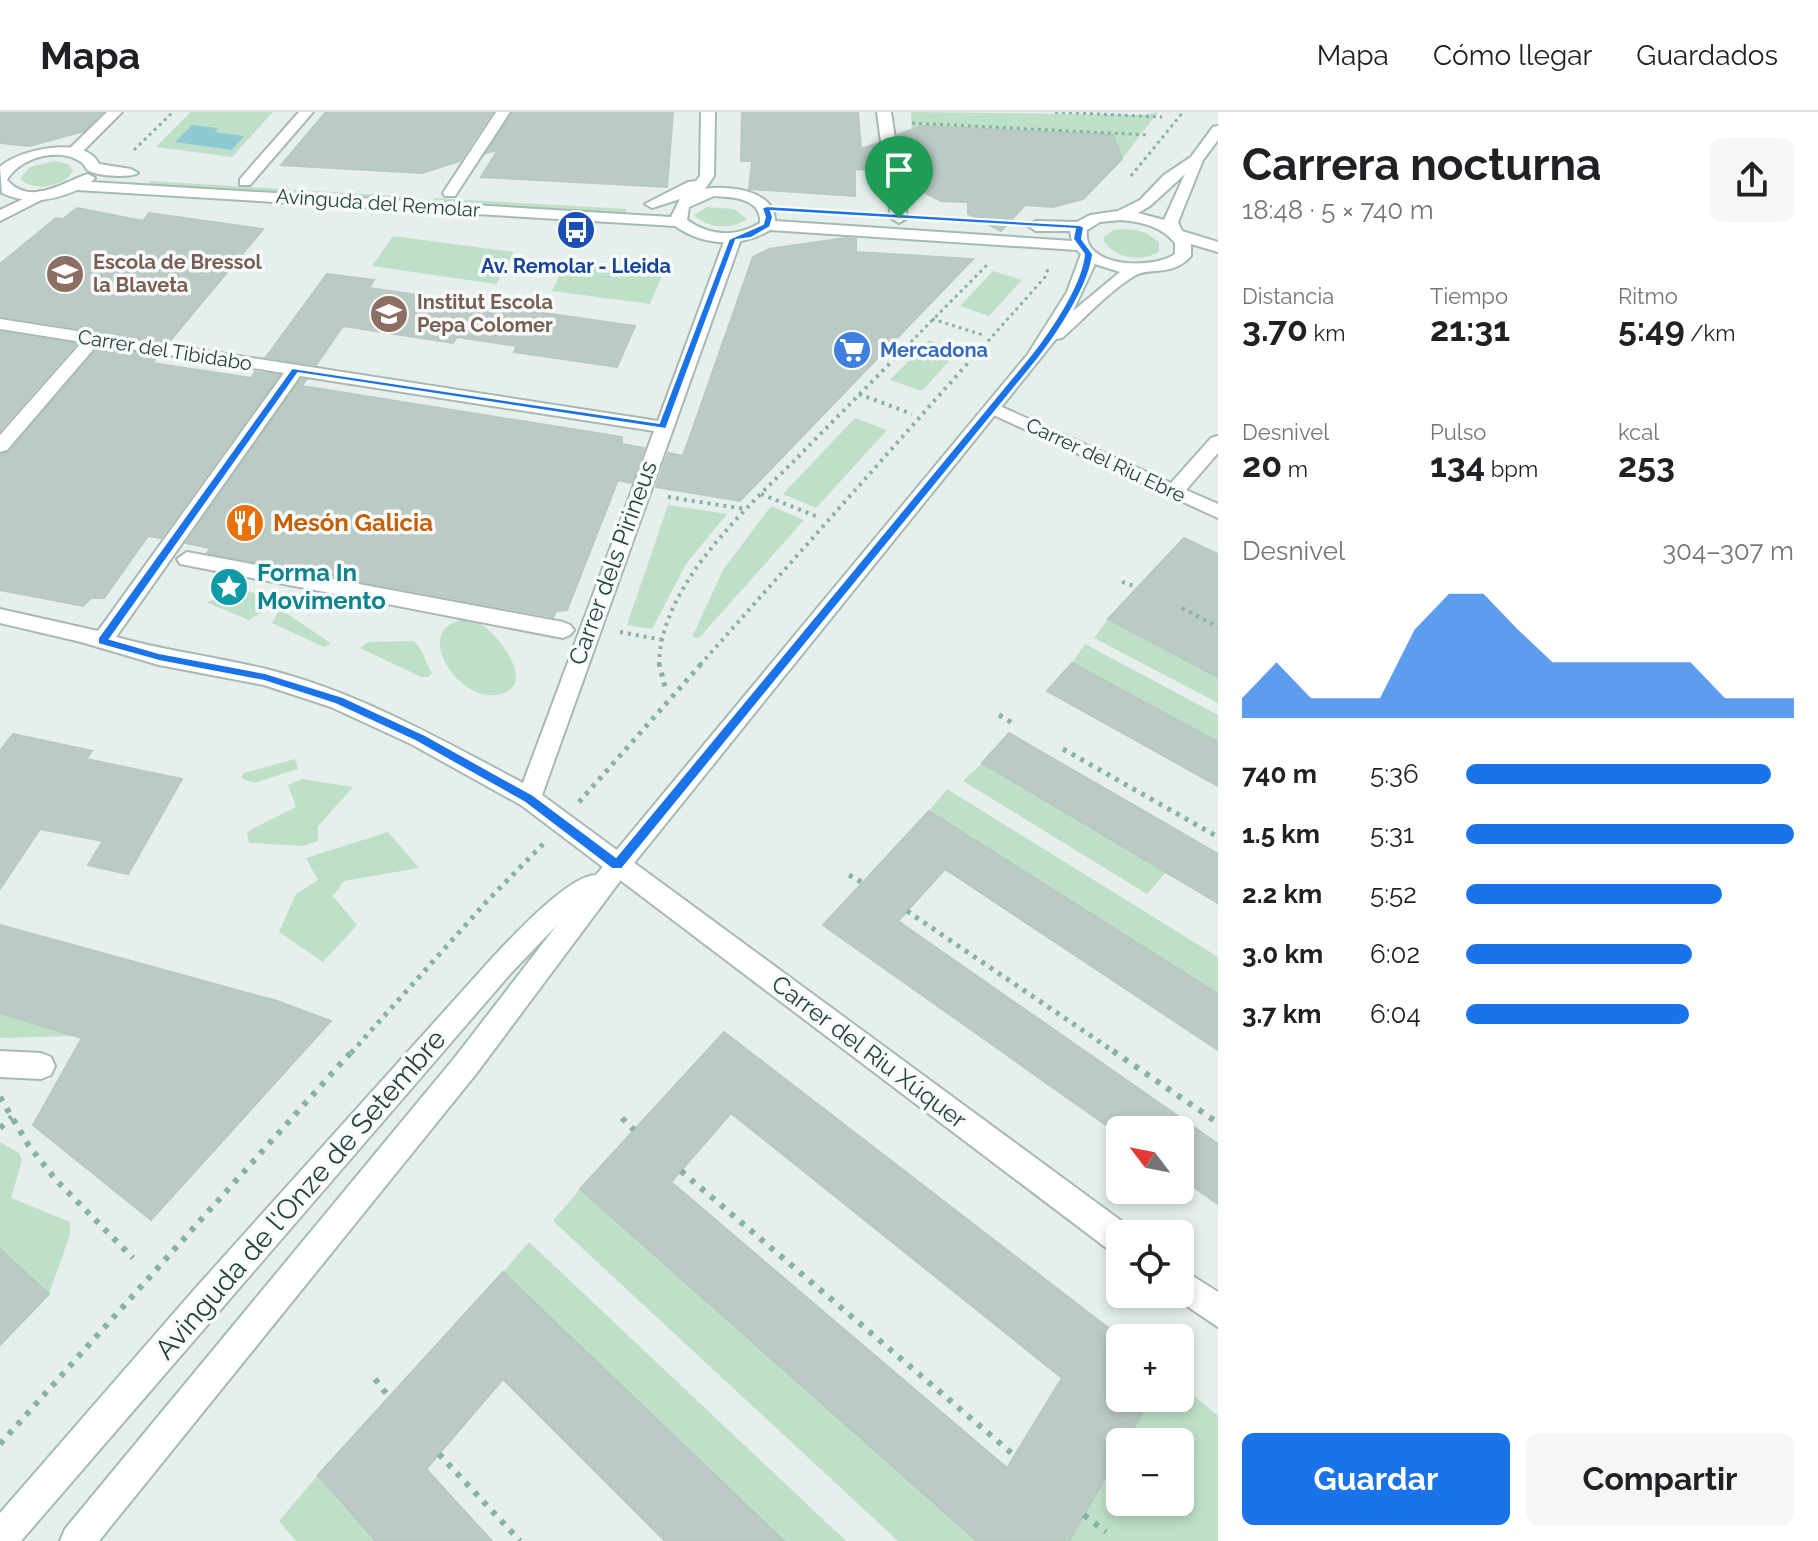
<!DOCTYPE html>
<html lang="es">
<head>
<meta charset="utf-8">
<style>
	body { margin:0; font-family:Raleway,sans-serif; background:#f6f6f6; color:#202124; height:100vh; display:flex; flex-direction:column; font-size:30px; white-space:nowrap }
	* { box-sizing:border-box; margin:0 }
	p { font-size:26px; color:#757577 }
	.icon { flex:none; width:44px; height:44px; fill:none; stroke:currentColor; stroke-width:2; stroke-linecap:round; stroke-linejoin:round }
	.map { position:relative; flex:1; overflow:hidden }
	.sheet { display:flex; flex-direction:column; background:#fff; width:600px }
	.sheet>* { flex:none }
	.needle { width:52px; rotate:302deg }
	.controls { position:absolute; left:1106px; top:1004px; display:grid; gap:16px }
	.controls a { display:grid; place-items:center; width:88px; height:88px; border-radius:12px; background:#fff; box-shadow:0 4px 12px #0003; font-size:40px }
	.pin { position:absolute; display:grid; place-items:center; width:68px; height:68px; color:#fff; margin:-82px -34px; border-radius:50% 50% 50% 0; rotate:-45deg; box-shadow:0 0 8px #0007 }
	.pin .icon { rotate:45deg }
	.round { display:grid; place-items:center; flex:none; width:84px; height:84px; border-radius:12px; background:#f6f6f6 }
	.headline { display:flex; align-items:center; justify-content:space-between; height:136px; padding:0 24px }
	h1 { font-size:44px; font-weight:700; line-height:60px }
	.stats { display:grid; grid-template-columns:repeat(3,1fr); gap:12px; height:136px; padding:8px 24px }
	.stats div { display:grid; align-content:center }
	.stats b { font-size:34px; font-weight:700 }
	.stats small { font-size:22px; font-weight:400 }
	.stats p { font-size:22px }
	.chart { height:224px; padding:16px 24px }
	.chart p { display:flex; justify-content:space-between }
	.chart svg { width:100%; height:144px; margin-top:8px; fill:#1a73e8; opacity:.7 }
	.action { display:flex; gap:16px; margin-top:auto; padding:16px 24px }
	.action a { flex:1; height:92px; border-radius:12px; background:#1a73e8; color:#fff; font-size:32px; font-weight:700; line-height:92px; text-align:center }
	.action a+a { background:#f6f6f6; color:#202124 }
	ul { padding:0 24px; list-style:none; font-size:26px }
	li { display:grid; grid-template-columns:128px 96px 1fr; align-items:center; height:60px }
	li i { height:20px; border-radius:10px; background:#1a73e8 }
	header { display:flex; align-items:center; gap:48px; box-sizing:border-box; height:112px; padding:0 40px; background:#fff; border-bottom:2px solid #e0e0e0 }
	header strong { font-size:38px }
	nav { display:flex; gap:44px; margin-inline-start:auto; font-size:28px }
	main { display:flex; flex:1; min-height:0 }
	.map>svg:first-child { display:block }
	.green { fill:#bfe0c8 }
	.water { fill:#8ec9d4 }
	.building { fill:#bbcac4; stroke:#b8c9c2; stroke-width:2; fill-rule:evenodd }
	.lines { fill:none; stroke-linecap:round; stroke-linejoin:round }
	.lane-casing { stroke:#a8b8b2; stroke-width:4 }
	.street-casing { stroke:#a8b8b2; stroke-width:4 }
	.secondary-casing { stroke:#a4bbb3; stroke-width:4 }
	.path-far3 { stroke:#86b3a5; stroke-width:3; stroke-dasharray:3 4; stroke-linecap:butt }
	.path-far2 { stroke:#86b3a5; stroke-width:4; stroke-dasharray:3 5; stroke-linecap:butt }
	.path-far1 { stroke:#86b3a5; stroke-width:5; stroke-dasharray:4 6; stroke-linecap:butt }
	.path { stroke:#86b3a5; stroke-width:6; stroke-dasharray:5 8; stroke-linecap:butt }
	.lane { fill:#fff; fill-rule:evenodd }
	.street { fill:#fff; fill-rule:evenodd }
	.secondary { fill:#fff; fill-rule:evenodd }
	.route { fill:#1a73e8; stroke:#fff; stroke-width:2; fill-rule:evenodd }
	.labels { text-anchor:middle; stroke-width:7; stroke-linejoin:round; paint-order:stroke }
	.far-street-label { font-size:20px; fill:#24423a; stroke:#f7fbf9 }
	.far-education-label { font-size:20px; font-weight:bold; fill:#785e54; stroke:#f7fbf9; text-anchor:start }
	.far-transit-label { font-size:20px; font-weight:bold; fill:#164399; stroke:#f7fbf9 }
	.far-shop-label { font-size:20px; font-weight:bold; fill:#366cbe; stroke:#f7fbf9; text-anchor:start }
	.food-label { font-size:24px; font-weight:bold; fill:#c56008; stroke:#f7fbf9; text-anchor:start }
	.street-label { font-size:24px; fill:#24423a; stroke:#f7fbf9 }
	.culture-label { font-size:24px; font-weight:bold; fill:#0d838f; stroke:#f7fbf9; text-anchor:start }
	.near-street-label { font-size:28px; fill:#24423a; stroke:#f7fbf9 }
</style>
</head>
<body>
<header>
<strong>Mapa</strong>
<nav><a>Mapa</a><a>Cómo llegar</a><a>Guardados</a></nav>
</header>
<main>
<div class="map">
<svg width="1218" height="1429" viewBox="0 0 1218 1429">
	<rect width="100%" height="100%" fill="#e6efeb"/>
	<g class="green">
		<polygon points="191,0 273,0 232,45 156,35"/>
		<polygon points="911,0 1146,3 1158,0 1122,47 1112,23 927,14 912,17"/>
		<path d="M54 49 68 52 73 59C64 75 34 80 20 67L30 55Z"/>
		<polygon points="151,69 414,85 413,90 147,73"/>
		<polygon points="434,86 626,97 625,101 432,91"/>
		<path d="M707 95 734 97 747 107C731 118 708 117 694 103Z"/>
		<path d="M1114 118C1131 116 1147 118 1159 131V140C1142 150 1115 147 1104 129V125Z"/>
		<polygon points="393,124 514,140 496,172 372,154"/>
		<polygon points="567,148 663,161 650,192 552,179"/>
		<polygon points="993,159 1022,168 989,204 960,194"/>
		<polygon points="929,228 958,239 922,279 890,268"/>
		<polygon points="855,306 887,318 816,396 783,382"/>
		<polygon points="668,393 727,402 686,452 652,517 627,513"/>
		<polygon points="771,394 804,408 699,526 692,525 723,458"/>
		<polygon points="249,479 275,492 249,508 206,490"/>
		<polygon points="280,497 329,530 330,532 324,535 272,511"/>
		<path d="M471 507C497 516 542 577 496 583 455 589 407 510 471 507Z"/>
		<polygon points="1108,507 1218,565 1218,591 1094,526"/>
		<path d="M413 529C423 535 425 551 432 561L428 565H421L360 536 368 530Z"/>
		<polygon points="1085,532 1218,603 1218,630 1072,551"/>
		<polygon points="295,647 298,657 254,671 241,666 244,661"/>
		<polygon points="982,651 1166,760 1147,782 963,669"/>
		<polygon points="302,667 353,675 318,714 318,729 303,734 249,731 247,721 252,717 296,695 288,673"/>
		<polygon points="947,677 1218,845 1218,882 929,699"/>
		<polygon points="388,720 419,756 344,769 333,784 357,813 323,850 279,820 296,782 318,768 306,746"/>
		<polygon points="0,901 75,924 0,926"/>
		<polygon points="0,1030 19,1041 22,1048 11,1086 70,1110 70,1123 49,1182 0,1138"/>
		<polygon points="580,1077 977,1429 898,1429 553,1109"/>
		<polygon points="529,1130 846,1429 784,1429 503,1160"/>
		<polygon points="1180,1272 1218,1304 1218,1429 1069,1429 1120,1340 1120,1390 1180,1390 1180,1330 1126,1330 1151,1286 1180,1286"/>
		<polygon points="318,1363 376,1429 296,1429 279,1409"/>
	</g>
	<polygon class="water" points="192,13 218,16 215,20 244,24 232,38 175,30"/>
	<g class="building">
		<polygon points="0,0 103,0 84,19 29,34 0,31"/>
		<polygon points="326,0 492,0 460,49 422,61 281,53"/>
		<polygon points="513,0 673,0 667,75 481,65 498,38 486,41"/>
		<polygon points="742,0 858,0 861,37 878,31 882,58 855,57 855,84 749,77 752,49 741,49"/>
		<polygon points="921,14 1113,23 1122,47 1083,87 1053,95 1025,93 1001,119 968,102 968,90 941,89 922,79 919,59 903,58 898,23"/>
		<polygon points="77,96 143,109 149,101 263,117 169,230 0,204 0,152 56,106 63,107"/>
		<polygon points="845,126 856,127 856,140 973,147 740,389 656,375 668,341 683,344 753,145 769,137"/>
		<polygon points="327,162 374,168 369,176 489,193 493,186 527,191 523,198 635,214 617,255 514,240 517,234 457,225 453,231 343,214 316,253 266,245"/>
		<polygon points="0,220 76,232 0,318"/>
		<polygon points="99,235 158,244 152,251 251,266 255,260 279,263 161,426 148,424 104,486 91,486 83,494 0,478 0,343 9,340"/>
		<polygon points="301,267 306,268 302,274 622,325 622,332 644,336 632,371 618,368 567,498 556,499 553,505 549,504 207,441 210,436 186,431"/>
		<polygon points="1184,426 1218,442 1218,565 1108,507"/>
		<polygon points="1072,551 1218,630 1218,674 1047,579"/>
		<polygon points="1009,621 1218,742 1218,791 982,651"/>
		<polygon points="13,622 92,639 86,647 182,667 128,762 88,753 103,729 40,717 0,777 0,639"/>
		<polygon points="929,699 1218,882 1218,938 945,757 898,809 1218,1032 1218,1092 1180,1065 1180,1018 1113,1018 823,813"/>
		<polygon points="0,813 277,889 331,909 151,1108 33,1013 82,926 0,901"/>
		<path d="M724 920 1120 1225V1286H1151L1126 1330H1120V1340L1069 1429H977L580 1077ZM731 1001 1062 1266 1007 1356 671 1070Z"/>
		<polygon points="0,1137 49,1182 0,1233"/>
		<polygon points="503,1160 784,1429 665,1429 503,1267 426,1357 492,1429 376,1429 318,1363"/>
	</g>
	<g class="lines">
		<defs>
			<polygon id="lane" points="0,939 41,941 51,945 55,954 51,963 41,967 0,965"/>
			<g id="street">
				<polygon points="107,0 122,0 78,44 68,44 68,38"/>
				<polygon points="299,0 313,0 250,73 240,73 240,67"/>
				<polygon points="496,0 510,0 455,84 445,84 443,81"/>
				<polygon points="877,0 891,0 907,106 899,111 891,106"/>
				<polygon points="40,79 45,80 45,86 0,109 0,98"/>
				<path d="M733 122 741 127 542 683 1131 1116 1133 1122H1120V1142L1109 1138 521 693 411 632 331 595 264 573 159 553 81 530 0 511V497L98 519 284 261 98 232 7 338 0 340V323L82 230 0 217V207L658 309 725 127ZM300 264 654 319 523 671C440 627 358 580 266 557 216 545 166 539 116 525Z"/>
				<polygon points="993,291 1171,371 1211,326 1218,324 1218,341 1186,378 1218,392 1218,406 987,300 984,296"/>
				<polygon points="187,440 563,510 570,513 574,518 570,523 563,526 180,452 177,447"/>
				<polygon points="1180,1156 1218,1180 1218,1215 1169,1182 1180,1182"/>
			</g>
			<path id="secondary" d="M701 0H715L714 64 705 77C728 73 775 78 775 109L1072 129 1070 119H1036L1028 114 1036 109 1077 110 1090 103 1118 99 1140 88 1164 63 1191 45 1213 15 1218 14V28L1203 48 1178 110 1182 119 1218 130V140L1191 132V144C1171 166 1151 154 1134 164 1108 180 1085 206 1062 226L1056 227 626 761 476 962 99 1429H60L65 1417 456 944 557 813 511 861 21 1429H0V1401L193 1179 493 845C512 825 569 763 596 763L1028 242 1067 180 1081 142 1077 138 770 118C740 136 704 134 675 114L77 78C52 89 27 93 2 81L0 55C19 37 86 23 99 52L131 57 138 61C132 66 97 64 89 59 85 57 85 52 81 50 59 34 19 46 7 68 31 95 63 70 88 62L95 66 91 70 671 105 680 87 652 96 645 92 688 70 696 69 700 64ZM1185 62 1164 108 1138 101 1150 94ZM714 84C732 85 762 86 760 111 735 126 710 124 687 108L689 95ZM1121 108C1142 110 1161 114 1175 131V142C1153 158 1081 156 1087 118L1100 110ZM1095 152 1120 160 1073 199Z"/>
		</defs>
		<use href="#lane" class="lane-casing"/>
		<use href="#street" class="street-casing"/>
		<use href="#secondary" class="secondary-casing"/>
		<g class="path-far3">
			<polyline points="1055,0 1162,5"/>
			<polyline points="912,11 1149,23"/>
			<polyline points="134,38 173,0"/>
			<polyline points="1131,64 1183,0"/>
			<polyline points="932,207 983,223"/>
			<polyline points="896,245 988,152"/>
			<polyline points="974,245 1045,165 1048,157 1045,155"/>
		</g>
		<g class="path-far2">
			<polyline points="859,282 912,302"/>
			<polyline points="761,382 818,405"/>
			<polyline points="668,385 745,397"/>
			<polyline points="1122,470 1137,475"/>
			<polyline points="1182,496 1218,515"/>
			<polyline points="620,520 663,528"/>
			<path d="M659 553C660 473 746 397 799 344 832 310 865 277 898 243"/>
			<polyline points="700,553 975,243"/>
		</g>
		<g class="path-far1">
			<polyline points="659,551 666,579"/>
			<polyline points="999,603 1016,613"/>
			<polyline points="1063,637 1218,725"/>
			<polyline points="579,690 702,551"/>
			<polyline points="849,763 863,771"/>
			<polyline points="907,799 1116,941"/>
			<polyline points="351,941 488,788 544,731"/>
		</g>
		<g class="path">
			<polyline points="1113,939 1218,1011"/>
			<polyline points="0,985 29,1034 56,1068 133,1146"/>
			<polyline points="622,1006 634,1018"/>
			<polyline points="0,1016 12,1005"/>
			<polyline points="681,1059 1015,1344"/>
			<polyline points="375,1267 389,1285"/>
			<polyline points="0,1332 352,939"/>
			<polyline points="439,1342 520,1429"/>
			<polyline points="1084,1403 1106,1420"/>
		</g>
		<use href="#lane" class="lane"/>
		<use href="#street" class="street"/>
		<use href="#secondary" class="secondary"/>
	</g>
	<path class="route" d="M766 94 1080 113 1084 115 1082 127 1093 142C1090 173 1057 223 1037 248L622 757H612L524 690 415 629 335 592 264 569 159 549 98 532V526L292 256 659 311 729 127 763 112 765 105 762 96ZM771 99 1075 117 1073 127 1084 142C1082 172 1049 220 1030 244L616 745 533 683 423 622 343 585 265 561 159 541 110 527 298 261 666 317 736 128 751 126 770 115 773 105Z"/>
	<defs>
		<symbol id="bus-disc" viewBox="-11 -11 22 22"><circle r="9.5" fill="#1a4fb4" stroke="#f7fbf9"/><path d="M-5-6H5V4H4V6H2V4H-2V6H-4V4H-5ZM-3.5-4V0h7V-4ZM-3.5 1.2v1.5H-2V1.2ZM2 1.2v1.5H3.5V1.2Z" fill="#fff"/></symbol>
		<symbol id="school-disc" viewBox="-11 -11 22 22"><circle r="9.5" fill="#8d6e63" stroke="#f7fbf9"/><path d="M0-5L7-2L0 1L-7-2ZM-4 1L0 2.5L4 1V4Q0 6-4 4Z" fill="#fff"/></symbol>
		<symbol id="supermarket-disc" viewBox="-11 -11 22 22"><circle r="9.5" fill="#3f7fe0" stroke="#f7fbf9"/><path d="M-6-5.5h2.5l.6 2H6L4.5 2H-2.5L-4.4-4H-6ZM-1.5 3.2a1.3 1.3 0 1 0 .1 0ZM3 3.2a1.3 1.3 0 1 0 .1 0Z" fill="#fff"/></symbol>
		<symbol id="restaurant-disc" viewBox="-11 -11 22 22"><circle r="9.5" fill="#e8710a" stroke="#f7fbf9"/><path d="M-5-6h1v4h1v-4h1v4h1v-4h1v5L-1.5 .5V6h-2V.5L-5-1ZM5-6V6H3V1.5H1.5Q1.5-4 5-6Z" fill="#fff"/></symbol>
		<symbol id="sight-disc" viewBox="-11 -11 22 22"><circle r="9.5" fill="#0f9aa8" stroke="#f7fbf9"/><path d="M0-6L1.8-2.2L6-1.7L2.9 1.2L3.7 5.4L0 3.3L-3.7 5.4L-2.9 1.2L-6-1.7L-1.8-2.2Z" fill="#fff"/></symbol>
	</defs>
	<g fill-rule="evenodd">
		<use href="#bus-disc" x="554" y="96" width="44" height="44"/>
		<use href="#school-disc" x="43" y="140" width="44" height="44"/>
		<use href="#school-disc" x="367" y="180" width="44" height="44"/>
		<use href="#supermarket-disc" x="830" y="216" width="44" height="44"/>
		<use href="#restaurant-disc" x="223" y="389" width="44" height="44"/>
		<use href="#sight-disc" x="207" y="453" width="44" height="44"/>
	</g>
	<g class="labels">
		<g class="far-street-label">
			<text transform="translate(378 91) rotate(4)" y="7">Avinguda del Remolar</text>
			<text transform="translate(165 238) rotate(9)" y="7">Carrer del Tibidabo</text>
			<text transform="translate(1106 348) rotate(25)" y="7">Carrer del Riu Ebre</text>
		</g>
		<g class="far-education-label">
			<text x="93" y="157">Escola de Bressol<tspan x="93" dy="23">la Blaveta</tspan></text>
			<text x="417" y="197">Institut Escola<tspan x="417" dy="23">Pepa Colomer</tspan></text>
		</g>
		<g class="far-transit-label">
			<text x="576" y="161">Av. Remolar - Lleida</text>
		</g>
		<g class="far-shop-label">
			<text x="880" y="245">Mercadona</text>
		</g>
		<g class="food-label">
			<text x="273" y="419">Mesón Galicia</text>
		</g>
		<g class="street-label">
			<text transform="translate(613 451) rotate(-70)" y="8">Carrer dels Pirineus</text>
			<text transform="translate(869 940) rotate(37)" y="8">Carrer del Riu Xúquer</text>
		</g>
		<g class="culture-label">
			<text x="257" y="469">Forma In<tspan x="257" dy="28">Movimento</tspan></text>
		</g>
		<g class="near-street-label">
			<text transform="translate(300 1082) rotate(-49)" y="10">Avinguda de l'Onze de Setembre</text>
		</g>
	</g>
</svg>
<div class="controls">
<a><svg class="needle" viewBox="-14 -14 28 28"><path d="M0-13l5 13h-10z" fill="#e53935"/><path d="M0 13l5-13h-10z" fill="#757577"/></svg></a>
<a><svg class="icon" aria-label="locate" viewBox="0 0 24 24"><circle cx="12" cy="12" r="6"/><path d="M12 2v4M12 18v4M2 12h4M18 12h4"/></svg></a>
<a>+</a>
<a>−</a>
</div>
<div class="pin" style="left:899px;top:106px;background:#1e9e55"><svg class="icon" aria-label="arrive" viewBox="0 0 24 24"><path d="M6 21V4h12l-3 4 3 4H6"/></svg></div>
</div>
<section class="sheet">
<div class="headline"><div><h1>Carrera nocturna</h1><p>18:48 · 5 × 740 m</p></div><a class="round"><svg class="icon" aria-label="share" viewBox="0 0 24 24"><path d="M12 15V3M7 8l5-5 5 5M5 13v7h14v-7"/></svg></a></div>
<div class="stats">
<div><p>Distancia</p><b>3.70<small> km</small></b></div>
<div><p>Tiempo</p><b>21:31</b></div>
<div><p>Ritmo</p><b>5:49<small> /km</small></b></div>
</div>
<div class="stats">
<div><p>Desnivel</p><b>20<small> m</small></b></div>
<div><p>Pulso</p><b>134<small> bpm</small></b></div>
<div><p>kcal</p><b>253</b></div>
</div>
<div class="chart"><p><span>Desnivel</span>304–307 m</p>
<svg viewBox="0 0 160 44" preserveAspectRatio="none"><path d="M0 44V38L10 27L20 38L30 38L40 38L50 17L60 6L70 6L80 17L90 27L100 27L110 27L120 27L130 27L140 38L150 38L160 38V44z"/></svg>
</div>
<ul>
<li><b>740 m</b>5:36<i style="width:93%"></i></li>
<li><b>1.5 km</b>5:31<i style="width:100%"></i></li>
<li><b>2.2 km</b>5:52<i style="width:78%"></i></li>
<li><b>3.0 km</b>6:02<i style="width:69%"></i></li>
<li><b>3.7 km</b>6:04<i style="width:68%"></i></li>
</ul>
<div class="action"><a>Guardar</a><a>Compartir</a></div>
</section>
</main>
</body>
</html>
